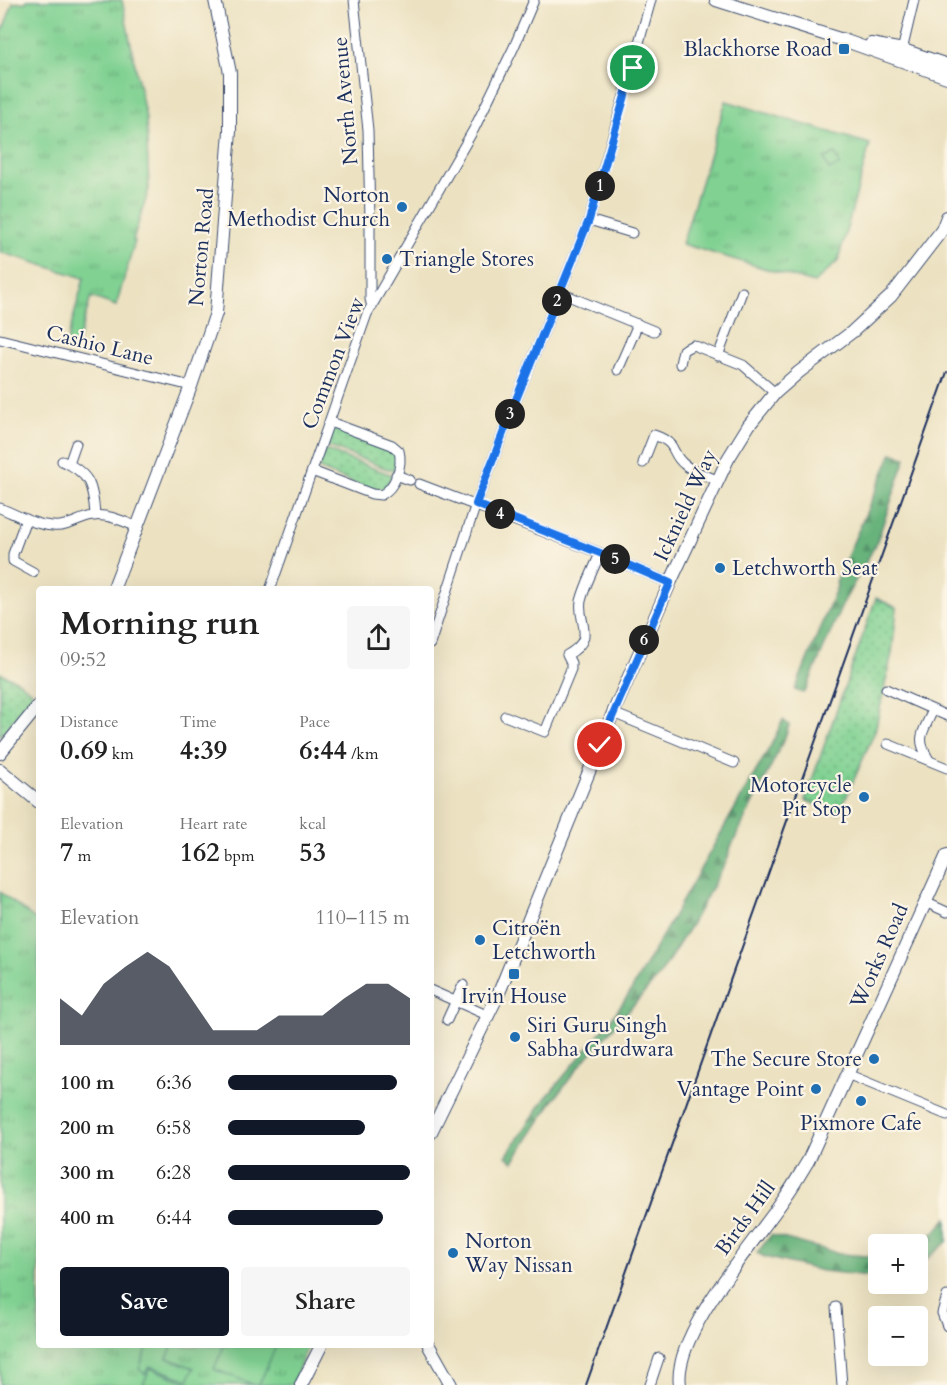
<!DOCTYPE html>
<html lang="en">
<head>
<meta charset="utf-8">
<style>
	body { margin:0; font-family:Cardo,serif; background:#f6f6f6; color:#222; height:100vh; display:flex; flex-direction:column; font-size:22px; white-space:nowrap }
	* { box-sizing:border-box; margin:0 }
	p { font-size:20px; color:#767676 }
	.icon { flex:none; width:33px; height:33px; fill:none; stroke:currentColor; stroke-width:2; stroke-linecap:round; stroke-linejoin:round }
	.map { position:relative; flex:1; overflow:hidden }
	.drawer { position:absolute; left:36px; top:586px; width:398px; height:762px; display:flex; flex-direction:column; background:#fff; border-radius:6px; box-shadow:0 6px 24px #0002 }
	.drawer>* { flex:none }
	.tools { position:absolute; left:868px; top:1234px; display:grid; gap:12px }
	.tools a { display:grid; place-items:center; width:60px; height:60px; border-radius:6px; background:#fff; box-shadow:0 6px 24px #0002; font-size:30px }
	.pin { position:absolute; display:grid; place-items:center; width:51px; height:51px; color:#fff; margin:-26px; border:3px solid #fff; border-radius:50%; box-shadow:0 2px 6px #0007 }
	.km { position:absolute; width:30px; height:30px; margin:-15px; border-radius:50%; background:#222; color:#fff; font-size:16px; line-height:30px; text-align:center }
	.round { display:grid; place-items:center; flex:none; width:63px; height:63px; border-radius:6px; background:#f6f6f6 }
	.summary { display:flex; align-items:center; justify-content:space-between; height:102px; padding:0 24px }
	h1 { font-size:33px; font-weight:700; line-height:45px }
	.stats { display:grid; grid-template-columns:repeat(3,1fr); gap:9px; height:102px; padding:6px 24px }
	.stats div { display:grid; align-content:center }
	.stats b { font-size:26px; font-weight:700 }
	.stats small { font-size:16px; font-weight:400 }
	.stats p { font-size:16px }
	.chart { height:168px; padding:12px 24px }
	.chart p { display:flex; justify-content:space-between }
	.chart svg { width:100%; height:108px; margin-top:6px; fill:#111827; opacity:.7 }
	.cta { display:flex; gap:12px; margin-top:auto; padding:12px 24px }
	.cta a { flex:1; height:69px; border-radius:6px; background:#111827; color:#fff; font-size:24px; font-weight:700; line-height:69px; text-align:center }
	.cta a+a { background:#f6f6f6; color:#222 }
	ul { padding:0 24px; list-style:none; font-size:20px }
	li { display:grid; grid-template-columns:96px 72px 1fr; align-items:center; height:45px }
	li i { height:15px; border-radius:8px; background:#111827 }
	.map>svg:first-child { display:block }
	.grass { fill:url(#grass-dots); stroke:#4e8078; stroke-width:1.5 }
	.forest { fill:url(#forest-firs); stroke:#42716d; stroke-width:1.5 }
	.park { fill:url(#park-tufts); stroke:#4e8078; stroke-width:1.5 }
	.pitch { fill:#80d192; stroke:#4e8078; stroke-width:1.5 }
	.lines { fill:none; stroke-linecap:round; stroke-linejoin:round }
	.minor-casing { stroke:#3a4a6d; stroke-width:11 }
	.tertiary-casing { stroke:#3a4a6d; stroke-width:14 }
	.minor { stroke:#fff; stroke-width:9 }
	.tertiary { stroke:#fff; stroke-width:12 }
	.rail { stroke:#1b2f5e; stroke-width:2 }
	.route-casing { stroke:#fff; stroke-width:12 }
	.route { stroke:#1a73e8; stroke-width:8 }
	.poi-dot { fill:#1f6fb2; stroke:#fcf5e5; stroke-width:2 }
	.labels { text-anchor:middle; stroke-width:4.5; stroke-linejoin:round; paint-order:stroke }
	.poi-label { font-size:21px; fill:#1b2f5e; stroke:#fcf5e5; text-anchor:end }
	.street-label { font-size:21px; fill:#1b2f5e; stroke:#fcf5e5 }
</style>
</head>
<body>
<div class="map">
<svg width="947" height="1385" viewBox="0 0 947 1385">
	<defs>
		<pattern id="grass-dots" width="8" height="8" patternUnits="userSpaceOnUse" patternTransform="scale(1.5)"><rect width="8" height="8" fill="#80d192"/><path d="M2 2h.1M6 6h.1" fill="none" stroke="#68aa7a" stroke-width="1.8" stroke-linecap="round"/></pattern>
		<pattern id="forest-firs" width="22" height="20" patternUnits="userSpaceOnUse" patternTransform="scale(1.5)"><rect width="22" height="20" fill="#68b37c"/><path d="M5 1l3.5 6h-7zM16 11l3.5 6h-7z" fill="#559269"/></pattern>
		<pattern id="park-tufts" width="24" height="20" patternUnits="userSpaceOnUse" patternTransform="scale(1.5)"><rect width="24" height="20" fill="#80d192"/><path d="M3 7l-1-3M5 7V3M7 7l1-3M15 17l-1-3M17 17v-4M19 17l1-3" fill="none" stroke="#68aa7a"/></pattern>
	</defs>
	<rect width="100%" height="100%" fill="#fcf5e5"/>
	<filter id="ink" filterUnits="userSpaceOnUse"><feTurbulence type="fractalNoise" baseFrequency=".0167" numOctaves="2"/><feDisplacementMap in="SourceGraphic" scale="12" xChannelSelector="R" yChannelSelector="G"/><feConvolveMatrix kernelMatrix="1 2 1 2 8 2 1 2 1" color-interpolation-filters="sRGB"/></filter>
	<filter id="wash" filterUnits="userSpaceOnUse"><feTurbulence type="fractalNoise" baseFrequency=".008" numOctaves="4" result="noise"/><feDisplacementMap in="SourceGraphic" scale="24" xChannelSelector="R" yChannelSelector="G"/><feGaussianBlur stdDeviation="1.35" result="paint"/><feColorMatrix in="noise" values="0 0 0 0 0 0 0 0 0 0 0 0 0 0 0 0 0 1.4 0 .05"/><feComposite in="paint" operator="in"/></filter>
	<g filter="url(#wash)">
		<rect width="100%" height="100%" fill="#ece2c2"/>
		<g class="grass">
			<polygon points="335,429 386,446 396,453 397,464 393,471 327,446 332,431"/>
			<polygon points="325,450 392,475 386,487 373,491 319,469"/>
			<polygon points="876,598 897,608 892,653 875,731 839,814 805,800"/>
			<polygon points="0,673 18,681 35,695 0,736"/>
		</g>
		<g class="forest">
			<polygon points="892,453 906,458 876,544 843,603 806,690 803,693 795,690 837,586 836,582"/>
			<polygon points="783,720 789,725 784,740 729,851 728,858 692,923 659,976 577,1069 550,1105 513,1162 506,1156 544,1100 609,1022 629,994 771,745"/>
			<polygon points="947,1218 947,1242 918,1266 917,1245 933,1234"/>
			<polygon points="771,1235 841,1254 879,1257 879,1277 822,1271 765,1257 757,1253"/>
		</g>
		<g class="park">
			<polygon points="27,0 122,0 146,119 149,189 133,240 135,241 116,306 91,297 75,351 65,349 84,278 0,252 0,38 13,3 26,2"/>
			<polygon points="726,101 870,144 838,261 814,283 682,244"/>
			<polygon points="0,892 39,922 39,1346 308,1346 292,1385 0,1385"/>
		</g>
		<g class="pitch">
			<polygon points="835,154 840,165 829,170 824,158"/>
			<polygon points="148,1346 166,1346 172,1347 167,1358 194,1368 188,1380 150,1366 145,1374 139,1369"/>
			<polygon points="224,1346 276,1346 259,1385 254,1385 214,1369"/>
			<polygon points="150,1368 191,1384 191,1385 143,1385"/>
		</g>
	</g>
	<g filter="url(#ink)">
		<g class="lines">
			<defs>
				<g id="minor">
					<polyline points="354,0 368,130 370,221 370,299 372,307"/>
					<polyline points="901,55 914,0"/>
					<polyline points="589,220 632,233"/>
					<polyline points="561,293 654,331"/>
					<polyline points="0,339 191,386"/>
					<polyline points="718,356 742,292"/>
					<polyline points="680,364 683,350 693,345 743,365 775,393"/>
					<polyline points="618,370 638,324"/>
					<path d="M62 461C90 473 93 486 95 515"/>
					<path d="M643 463 654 435C680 444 669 453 685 465 694 472 706 475 716 480"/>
					<polyline points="69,464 76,444"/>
					<path d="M312 471 372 494 381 495C395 488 403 466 399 451L392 445 330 422"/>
					<polyline points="396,475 410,480"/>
					<polyline points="419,484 600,553 670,583"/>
					<path d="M0 508C17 515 34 525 53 526 67 528 79 518 93 516 107 513 124 522 138 527"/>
					<polyline points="26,519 13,554 13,561 33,572"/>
					<polyline points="270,590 367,314 474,129 514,47 534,0"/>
					<polyline points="430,644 476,504 515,402 589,220 651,0"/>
					<polyline points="886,689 947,716"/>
					<polyline points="613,713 734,763"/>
					<path d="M505 716 545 732 571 669V663L567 655C598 638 577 623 581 601 585 585 594 569 600 553"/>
					<polyline points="888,744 947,768"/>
					<path d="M929 760C915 737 923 733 933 710"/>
					<polyline points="925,902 947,912"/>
					<polyline points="430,990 489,1016"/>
					<polyline points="447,1020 463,985"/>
					<polyline points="847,1074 947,1115"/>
					<polyline points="947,1296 942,1313 947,1326"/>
					<polyline points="836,1307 842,1385"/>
					<polyline points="650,1385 659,1358"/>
				</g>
				<g id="tertiary">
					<polyline points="716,0 846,41 947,77"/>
					<polyline points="871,44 903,50 947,65"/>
					<polyline points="113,590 191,386 216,313 230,131 230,73 215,0"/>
					<polyline points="0,753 39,705"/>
					<polyline points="0,770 39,802"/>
					<polyline points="430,1134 498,995 613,713 670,583 728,459 749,425 775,393 799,372 852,332 891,296 942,230 947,217"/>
					<polyline points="429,1346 451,1385"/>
					<polyline points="301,1385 321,1346"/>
					<path d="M680 1385C672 1333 758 1239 786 1196 794 1185 801 1172 808 1161L947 855"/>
				</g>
			</defs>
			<use href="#minor" class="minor-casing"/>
			<use href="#tertiary" class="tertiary-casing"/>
			<use href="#minor" class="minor"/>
			<use href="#tertiary" class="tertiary"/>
			<polyline class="rail" points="586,1385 947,372"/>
		</g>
	</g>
	<g class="lines" filter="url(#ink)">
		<defs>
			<polyline id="route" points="600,745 670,583 600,553 476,504 515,402 589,220 633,68"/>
		</defs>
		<use href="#route" class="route-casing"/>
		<use href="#route" class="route"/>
	</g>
	<g class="poi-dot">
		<rect x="838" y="43" width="12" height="12" rx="3"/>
		<circle cx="402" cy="207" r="6"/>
		<circle cx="387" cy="259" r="6"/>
		<circle cx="720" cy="568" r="6"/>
		<circle cx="864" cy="797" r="6"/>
		<circle cx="480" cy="940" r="6"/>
		<rect x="508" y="968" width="12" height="12" rx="3"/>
		<circle cx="515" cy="1037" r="6"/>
		<circle cx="874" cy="1059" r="6"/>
		<circle cx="816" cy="1089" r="6"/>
		<circle cx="861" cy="1101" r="6"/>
		<circle cx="453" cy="1253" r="6"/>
	</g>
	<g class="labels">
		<g class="poi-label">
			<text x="832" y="56">Blackhorse Road</text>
			<text x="390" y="202">Norton<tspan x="390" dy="24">Methodist Church</tspan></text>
			<text x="399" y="266" text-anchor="start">Triangle Stores</text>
			<text x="732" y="575" text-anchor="start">Letchworth Seat</text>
			<text x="852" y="792">Motorcycle<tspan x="852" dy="24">Pit Stop</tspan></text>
			<text x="492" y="935" text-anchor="start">Citroën<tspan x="492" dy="24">Letchworth</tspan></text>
			<text x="514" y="1003" text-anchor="middle">Irvin House</text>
			<text x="527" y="1032" text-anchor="start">Siri Guru Singh<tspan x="527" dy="24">Sabha Gurdwara</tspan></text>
			<text x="862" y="1066">The Secure Store</text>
			<text x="804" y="1096">Vantage Point</text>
			<text x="861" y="1130" text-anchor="middle">Pixmore Cafe</text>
			<text x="465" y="1248" text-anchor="start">Norton<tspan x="465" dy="24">Way Nissan</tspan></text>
		</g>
		<g class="street-label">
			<text transform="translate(345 101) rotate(-95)" y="7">North Avenue</text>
			<text transform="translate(201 247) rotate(-85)" y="7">Norton Road</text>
			<text transform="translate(100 345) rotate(14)" y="7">Cashio Lane</text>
			<text transform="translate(333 363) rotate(-69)" y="7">Common View</text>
			<text transform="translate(685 505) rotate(-65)" y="7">Icknield Way</text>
			<text transform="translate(879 956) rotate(-66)" y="7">Works Road</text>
			<text transform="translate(745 1218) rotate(-54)" y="7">Birds Hill</text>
		</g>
	</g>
</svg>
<div class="tools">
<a>+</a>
<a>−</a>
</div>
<div class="pin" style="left:633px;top:68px;background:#1e9e55"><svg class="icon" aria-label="arrive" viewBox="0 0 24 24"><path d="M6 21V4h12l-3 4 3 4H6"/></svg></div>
<div class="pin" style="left:600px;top:745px;background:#d93025"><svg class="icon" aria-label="check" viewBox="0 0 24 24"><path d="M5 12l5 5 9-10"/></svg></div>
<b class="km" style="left:600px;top:186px">1</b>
<b class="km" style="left:557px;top:301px">2</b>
<b class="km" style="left:510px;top:414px">3</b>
<b class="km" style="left:500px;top:514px">4</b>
<b class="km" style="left:615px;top:559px">5</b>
<b class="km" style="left:644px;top:640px">6</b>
<section class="drawer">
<div class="summary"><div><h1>Morning run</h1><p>09:52</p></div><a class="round"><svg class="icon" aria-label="share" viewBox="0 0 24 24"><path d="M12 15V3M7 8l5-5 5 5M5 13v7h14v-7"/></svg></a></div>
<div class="stats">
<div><p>Distance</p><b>0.69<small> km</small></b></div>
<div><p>Time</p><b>4:39</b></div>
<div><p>Pace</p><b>6:44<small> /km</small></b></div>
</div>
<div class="stats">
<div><p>Elevation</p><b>7<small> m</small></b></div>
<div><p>Heart rate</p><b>162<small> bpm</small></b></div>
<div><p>kcal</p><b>53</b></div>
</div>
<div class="chart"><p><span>Elevation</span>110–115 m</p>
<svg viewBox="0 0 160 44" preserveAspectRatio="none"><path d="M0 44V25L10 32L20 19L30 12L40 6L50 12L60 25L70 38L80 38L90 38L100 32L110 32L120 32L130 25L140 19L150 19L160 25V44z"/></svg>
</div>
<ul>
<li><b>100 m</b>6:36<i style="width:93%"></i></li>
<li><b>200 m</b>6:58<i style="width:75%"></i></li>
<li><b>300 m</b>6:28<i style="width:100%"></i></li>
<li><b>400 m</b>6:44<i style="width:85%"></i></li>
</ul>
<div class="cta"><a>Save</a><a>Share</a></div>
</section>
</div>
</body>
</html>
